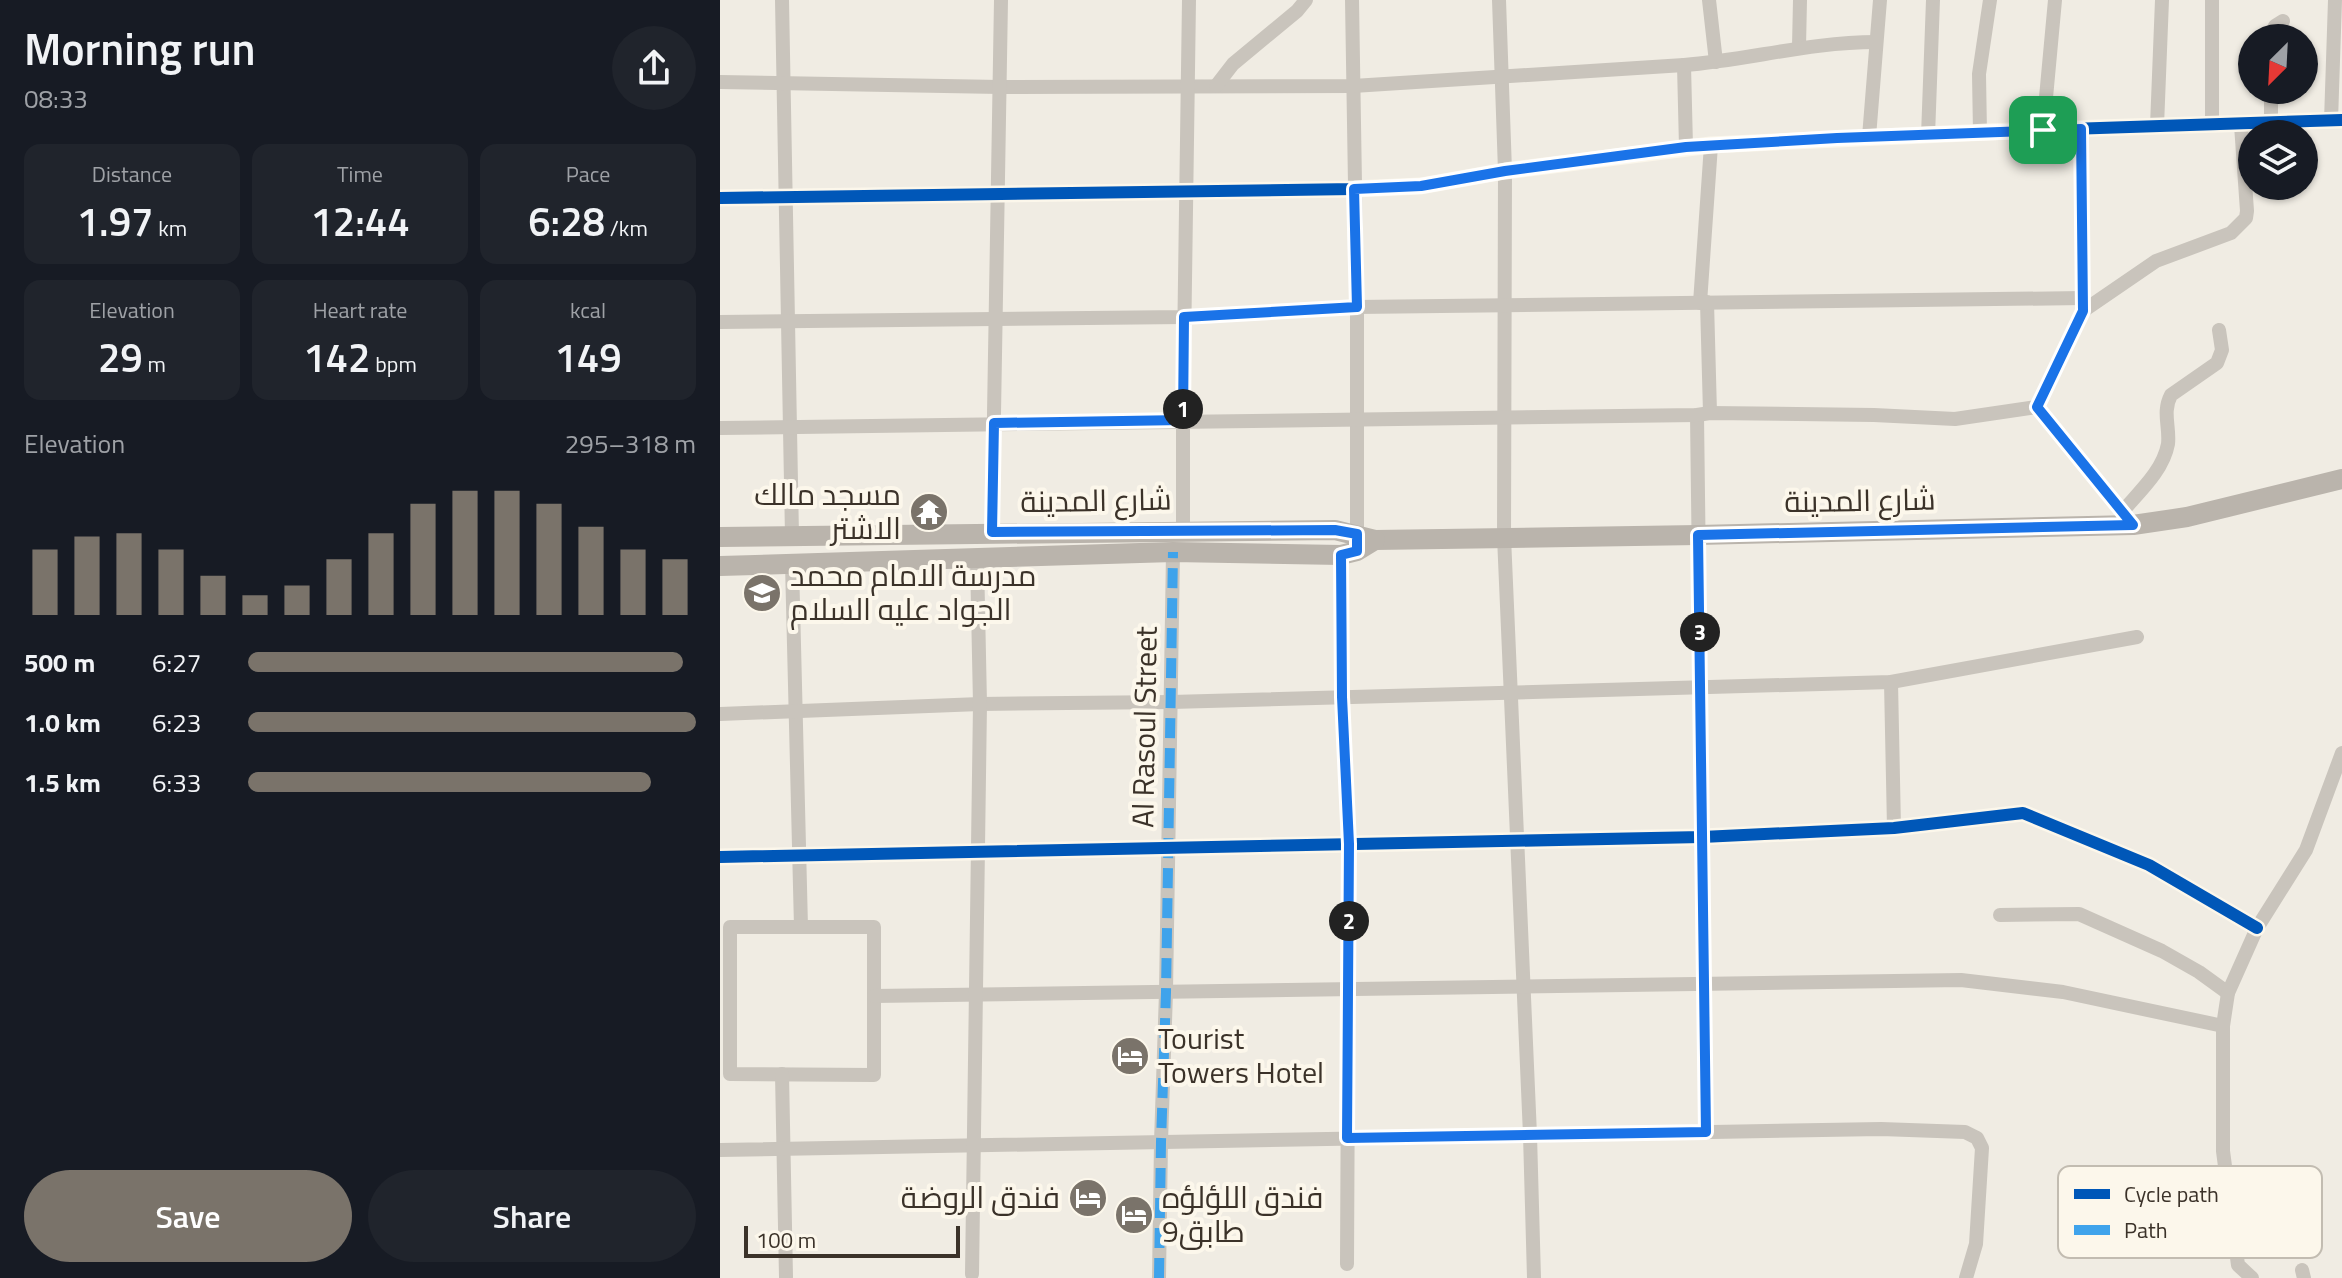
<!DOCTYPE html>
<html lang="en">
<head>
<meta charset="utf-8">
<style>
	body { margin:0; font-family:"Titillium Web",Cairo,sans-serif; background:#20242c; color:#f1f3f6; height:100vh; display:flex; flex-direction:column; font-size:30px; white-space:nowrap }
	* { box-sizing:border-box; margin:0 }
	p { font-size:26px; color:#9ea1a6 }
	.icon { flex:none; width:44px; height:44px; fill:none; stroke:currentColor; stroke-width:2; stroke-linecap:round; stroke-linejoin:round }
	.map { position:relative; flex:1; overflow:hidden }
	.side { display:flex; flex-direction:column; background:#171b24; width:720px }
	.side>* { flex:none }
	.needle { width:52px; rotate:204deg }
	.buttons { position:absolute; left:1518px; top:24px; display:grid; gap:16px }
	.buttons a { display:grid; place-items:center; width:80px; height:80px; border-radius:50%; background:#171b24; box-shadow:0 2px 6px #0004; font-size:40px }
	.scale { position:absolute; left:24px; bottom:20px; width:216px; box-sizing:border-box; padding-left:8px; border:4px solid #3b3229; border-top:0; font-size:22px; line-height:28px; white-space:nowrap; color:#3b3229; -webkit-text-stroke:6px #fcf7eb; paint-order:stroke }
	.pin { position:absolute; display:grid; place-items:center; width:68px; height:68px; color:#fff; margin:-34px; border-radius:16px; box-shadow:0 4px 12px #0006 }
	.km { position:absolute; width:40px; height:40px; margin:-20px; border-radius:50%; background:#222; color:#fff; font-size:22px; line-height:40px; text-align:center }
	.round { display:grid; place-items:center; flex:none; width:84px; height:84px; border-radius:42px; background:#20242c }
	.head { display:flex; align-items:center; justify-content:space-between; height:136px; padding:0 24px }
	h1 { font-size:44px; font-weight:600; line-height:60px }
	.figures { display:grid; grid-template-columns:repeat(3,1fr); gap:12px; height:136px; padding:8px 24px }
	.figures div { display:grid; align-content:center; border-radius:16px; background:#20242c; text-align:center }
	.figures b { font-size:40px; font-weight:600 }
	.figures small { font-size:22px; font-weight:400 }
	.figures p { font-size:22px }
	.chart { height:224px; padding:16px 24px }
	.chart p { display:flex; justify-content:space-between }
	.chart svg { width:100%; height:144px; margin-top:8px; stroke:#7a736a; stroke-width:6 }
	.button { display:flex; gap:16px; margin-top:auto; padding:16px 24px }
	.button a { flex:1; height:92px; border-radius:48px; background:#7a736a; color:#fff; font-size:32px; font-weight:600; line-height:92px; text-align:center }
	.button a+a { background:#20242c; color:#f1f3f6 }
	ul { padding:0 24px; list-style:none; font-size:26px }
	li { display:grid; grid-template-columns:128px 96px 1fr; align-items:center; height:60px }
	li i { height:20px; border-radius:10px; background:#7a736a }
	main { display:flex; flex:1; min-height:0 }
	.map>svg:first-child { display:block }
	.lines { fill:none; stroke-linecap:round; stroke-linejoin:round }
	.street { stroke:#c9c4bc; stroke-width:14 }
	.secondary { stroke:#bab4ac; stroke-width:20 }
	.quiet { stroke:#3fa3eb; stroke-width:10; stroke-dasharray:20 10; stroke-linecap:butt }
	.cycleway-casing { stroke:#fcf7eb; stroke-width:17 }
	.cycleway { stroke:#0057b8; stroke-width:12 }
	.route-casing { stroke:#fff; stroke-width:16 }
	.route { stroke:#1a73e8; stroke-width:10 }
	.labels { text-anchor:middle; stroke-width:8; stroke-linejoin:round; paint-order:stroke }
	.poi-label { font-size:30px; fill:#3b3229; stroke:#fcf7eb; text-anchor:start }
	.street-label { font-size:30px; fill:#3b3229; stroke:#fcf7eb }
	.key { fill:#fcf7eb; stroke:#c2bcb1; stroke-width:2 }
	.key-label { font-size:22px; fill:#3b3229 }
</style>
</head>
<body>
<main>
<section class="side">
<div class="head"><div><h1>Morning run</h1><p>08:33</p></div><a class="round"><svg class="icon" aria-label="share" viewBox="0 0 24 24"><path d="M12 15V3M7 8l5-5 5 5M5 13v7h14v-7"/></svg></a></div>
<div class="figures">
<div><p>Distance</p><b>1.97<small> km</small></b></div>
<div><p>Time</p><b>12:44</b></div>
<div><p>Pace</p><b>6:28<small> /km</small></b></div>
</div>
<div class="figures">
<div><p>Elevation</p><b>29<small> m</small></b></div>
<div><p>Heart rate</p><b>142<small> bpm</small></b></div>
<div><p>kcal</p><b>149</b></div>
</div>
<div class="chart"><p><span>Elevation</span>295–318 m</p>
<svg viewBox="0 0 160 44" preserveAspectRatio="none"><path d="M5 44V24M15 44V20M25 44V19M35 44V24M45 44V32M55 44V38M65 44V35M75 44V27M85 44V19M95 44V10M105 44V6M115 44V6M125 44V10M135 44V17M145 44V24M155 44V27"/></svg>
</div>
<ul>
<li><b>500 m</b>6:27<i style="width:97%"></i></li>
<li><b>1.0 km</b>6:23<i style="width:100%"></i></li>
<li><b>1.5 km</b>6:33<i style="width:90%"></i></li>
</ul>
<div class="button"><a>Save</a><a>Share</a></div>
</section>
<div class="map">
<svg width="1622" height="1278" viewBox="0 0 1622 1278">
	<rect width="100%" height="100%" fill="#f0ece3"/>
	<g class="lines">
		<g class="street">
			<polyline points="62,0 72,536"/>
			<polyline points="632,0 637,307 637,544"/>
			<polyline points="779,0 785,171 784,537 810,1135 814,1278"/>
			<polyline points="989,0 996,62"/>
			<polyline points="1492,0 1492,124"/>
			<polyline points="1550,38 1555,26 1563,21"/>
			<polyline points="1079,47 1080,0"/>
			<polyline points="964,65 966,147"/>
			<path d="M0 82 280 87 633 86 964 65C1028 60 1090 42 1156 42"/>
			<polyline points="496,86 513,64 577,11 586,0"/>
			<polyline points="1551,90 1551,123"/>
			<polyline points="1611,121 1615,0"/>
			<polyline points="1437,126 1442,0"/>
			<polyline points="1323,130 1335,0"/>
			<polyline points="1260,133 1259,74 1270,0"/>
			<polyline points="1208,136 1213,0"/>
			<polyline points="1149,137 1160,0"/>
			<polyline points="0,198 634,189 701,186 785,171 991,145 1290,131 1622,120"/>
			<polyline points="987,302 990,413"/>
			<polyline points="980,303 991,145"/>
			<polyline points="1363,311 1436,261 1511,233 1526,218 1527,211 1521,125"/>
			<polyline points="0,322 464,317 637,307 1363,298"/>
			<polyline points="1317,407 1363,311 1361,129"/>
			<polyline points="977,415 986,1132"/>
			<polyline points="0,428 977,415 990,413 1154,415 1235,419 1317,407 1413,525"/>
			<path d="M1402 512C1419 492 1443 471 1448 444 1450 427 1442 412 1451 395L1497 363 1502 350 1499 330"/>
			<polyline points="463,530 463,420 469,0"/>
			<polyline points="272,532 281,0"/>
			<polyline points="621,555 622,697 629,844 627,1264"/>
			<polyline points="72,564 81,927"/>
			<polyline points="1171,682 1174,828"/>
			<polyline points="0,714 260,704 451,702 1171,682 1417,637"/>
			<polyline points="0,857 982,837 1174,828 1303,813 1429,865 1537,928"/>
			<polyline points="1280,915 1359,914 1442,951 1479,972 1508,993"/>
			<polygon points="10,927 154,927 154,1075 10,1074"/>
			<polyline points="154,996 1241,980 1343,992 1503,1026"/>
			<polyline points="62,1074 66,1277"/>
			<polyline points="0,1150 1161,1129 1245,1132 1257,1138 1262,1148 1256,1244 1246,1278"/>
			<polyline points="1582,1270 1584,1278"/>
			<polyline points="252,1274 260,704 257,559"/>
			<polyline points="439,1278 441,1142 446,992 453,552"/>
			<polyline points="1532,1278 1518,1265 1503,1151 1503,1026 1508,993 1537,928 1586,850 1622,753"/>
		</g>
		<g class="secondary">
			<polyline points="0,537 615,530 655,540 978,535 1413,525 1467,517 1622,479"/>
			<polyline points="0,566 453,552 621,555 637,551 655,540"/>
		</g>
		<polyline class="quiet" points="439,1278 441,1142 446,992 453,552"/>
		<defs>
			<g id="cycleway">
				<polyline points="0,198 634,189 701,186 785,171 991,145 1290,131 1622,120"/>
				<polyline points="0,857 982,837 1174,828 1303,813 1429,865 1537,928"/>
			</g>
		</defs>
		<use href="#cycleway" class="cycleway-casing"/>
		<use href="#cycleway" class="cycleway"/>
	</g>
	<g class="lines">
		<defs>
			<polygon id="route" points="1361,129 1363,311 1317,407 1413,525 978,535 986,1132 627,1138 629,844 622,697 621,555 637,551 637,534 615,530 272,532 274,423 463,420 464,317 637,307 634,189 701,186 785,171 966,147 1117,138"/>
		</defs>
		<use href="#route" class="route-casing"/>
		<use href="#route" class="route"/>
	</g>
	<defs>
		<symbol id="temple-disc" viewBox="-11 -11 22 22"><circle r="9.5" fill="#7a736a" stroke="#fcf7eb"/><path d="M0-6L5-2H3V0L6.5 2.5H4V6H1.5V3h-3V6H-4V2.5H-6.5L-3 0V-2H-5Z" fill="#fff"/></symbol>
		<symbol id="school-disc" viewBox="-11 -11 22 22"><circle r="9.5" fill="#7a736a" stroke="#fcf7eb"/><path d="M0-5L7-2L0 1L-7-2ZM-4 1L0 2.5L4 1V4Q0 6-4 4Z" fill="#fff"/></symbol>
		<symbol id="hotel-disc" viewBox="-11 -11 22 22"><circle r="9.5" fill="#7a736a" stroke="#fcf7eb"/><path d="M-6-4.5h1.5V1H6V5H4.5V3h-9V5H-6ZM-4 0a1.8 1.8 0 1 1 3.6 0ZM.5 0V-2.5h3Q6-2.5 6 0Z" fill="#fff"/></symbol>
	</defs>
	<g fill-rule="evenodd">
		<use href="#temple-disc" x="187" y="490" width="44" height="44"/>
		<use href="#school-disc" x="20" y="571" width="44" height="44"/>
		<use href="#hotel-disc" x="388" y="1034" width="44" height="44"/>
		<use href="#hotel-disc" x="346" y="1176" width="44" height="44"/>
		<use href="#hotel-disc" x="392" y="1193" width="44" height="44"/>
	</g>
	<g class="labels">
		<g class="poi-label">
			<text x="181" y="505" text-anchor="end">مسجد مالك<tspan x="181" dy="34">الاشتر</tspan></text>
			<text x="70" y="586">مدرسة الامام محمد<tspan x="70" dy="34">الجواد عليه السلام</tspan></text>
			<text x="438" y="1049">Tourist<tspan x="438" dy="34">Towers Hotel</tspan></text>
			<text x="340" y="1208" text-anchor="end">فندق الروضة</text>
			<text x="442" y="1208">فندق اللؤلؤه<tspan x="442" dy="34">9طابق</tspan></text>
		</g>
		<g class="street-label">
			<text transform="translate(376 501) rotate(-1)" y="10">شارع المدينة</text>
			<text transform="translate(1140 501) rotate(-1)" y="10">شارع المدينة</text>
			<text transform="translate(425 727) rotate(-89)" y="10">Al Rasoul Street</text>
		</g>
	</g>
	<rect x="1338" y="1166" width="264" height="92" rx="12" class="key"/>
	<rect x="1354" y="1189" width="36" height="10" fill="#0057b8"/>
	<rect x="1354" y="1225" width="36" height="10" fill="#3fa3eb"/>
	<g class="key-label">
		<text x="1404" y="1202">Cycle path</text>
		<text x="1404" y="1238">Path</text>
	</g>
</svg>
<div class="buttons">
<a><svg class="needle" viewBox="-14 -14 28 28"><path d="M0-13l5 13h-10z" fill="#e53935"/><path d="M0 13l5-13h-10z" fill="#9ea1a6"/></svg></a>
<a><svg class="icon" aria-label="layers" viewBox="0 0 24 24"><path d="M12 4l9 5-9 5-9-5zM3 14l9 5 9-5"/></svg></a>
</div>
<div class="scale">100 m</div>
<div class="pin" style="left:1323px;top:130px;background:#1e9e55"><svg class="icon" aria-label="arrive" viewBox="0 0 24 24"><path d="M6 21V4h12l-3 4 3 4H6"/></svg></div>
<b class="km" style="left:463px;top:409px">1</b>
<b class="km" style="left:629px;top:921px">2</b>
<b class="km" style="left:980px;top:632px">3</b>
</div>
</main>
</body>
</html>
